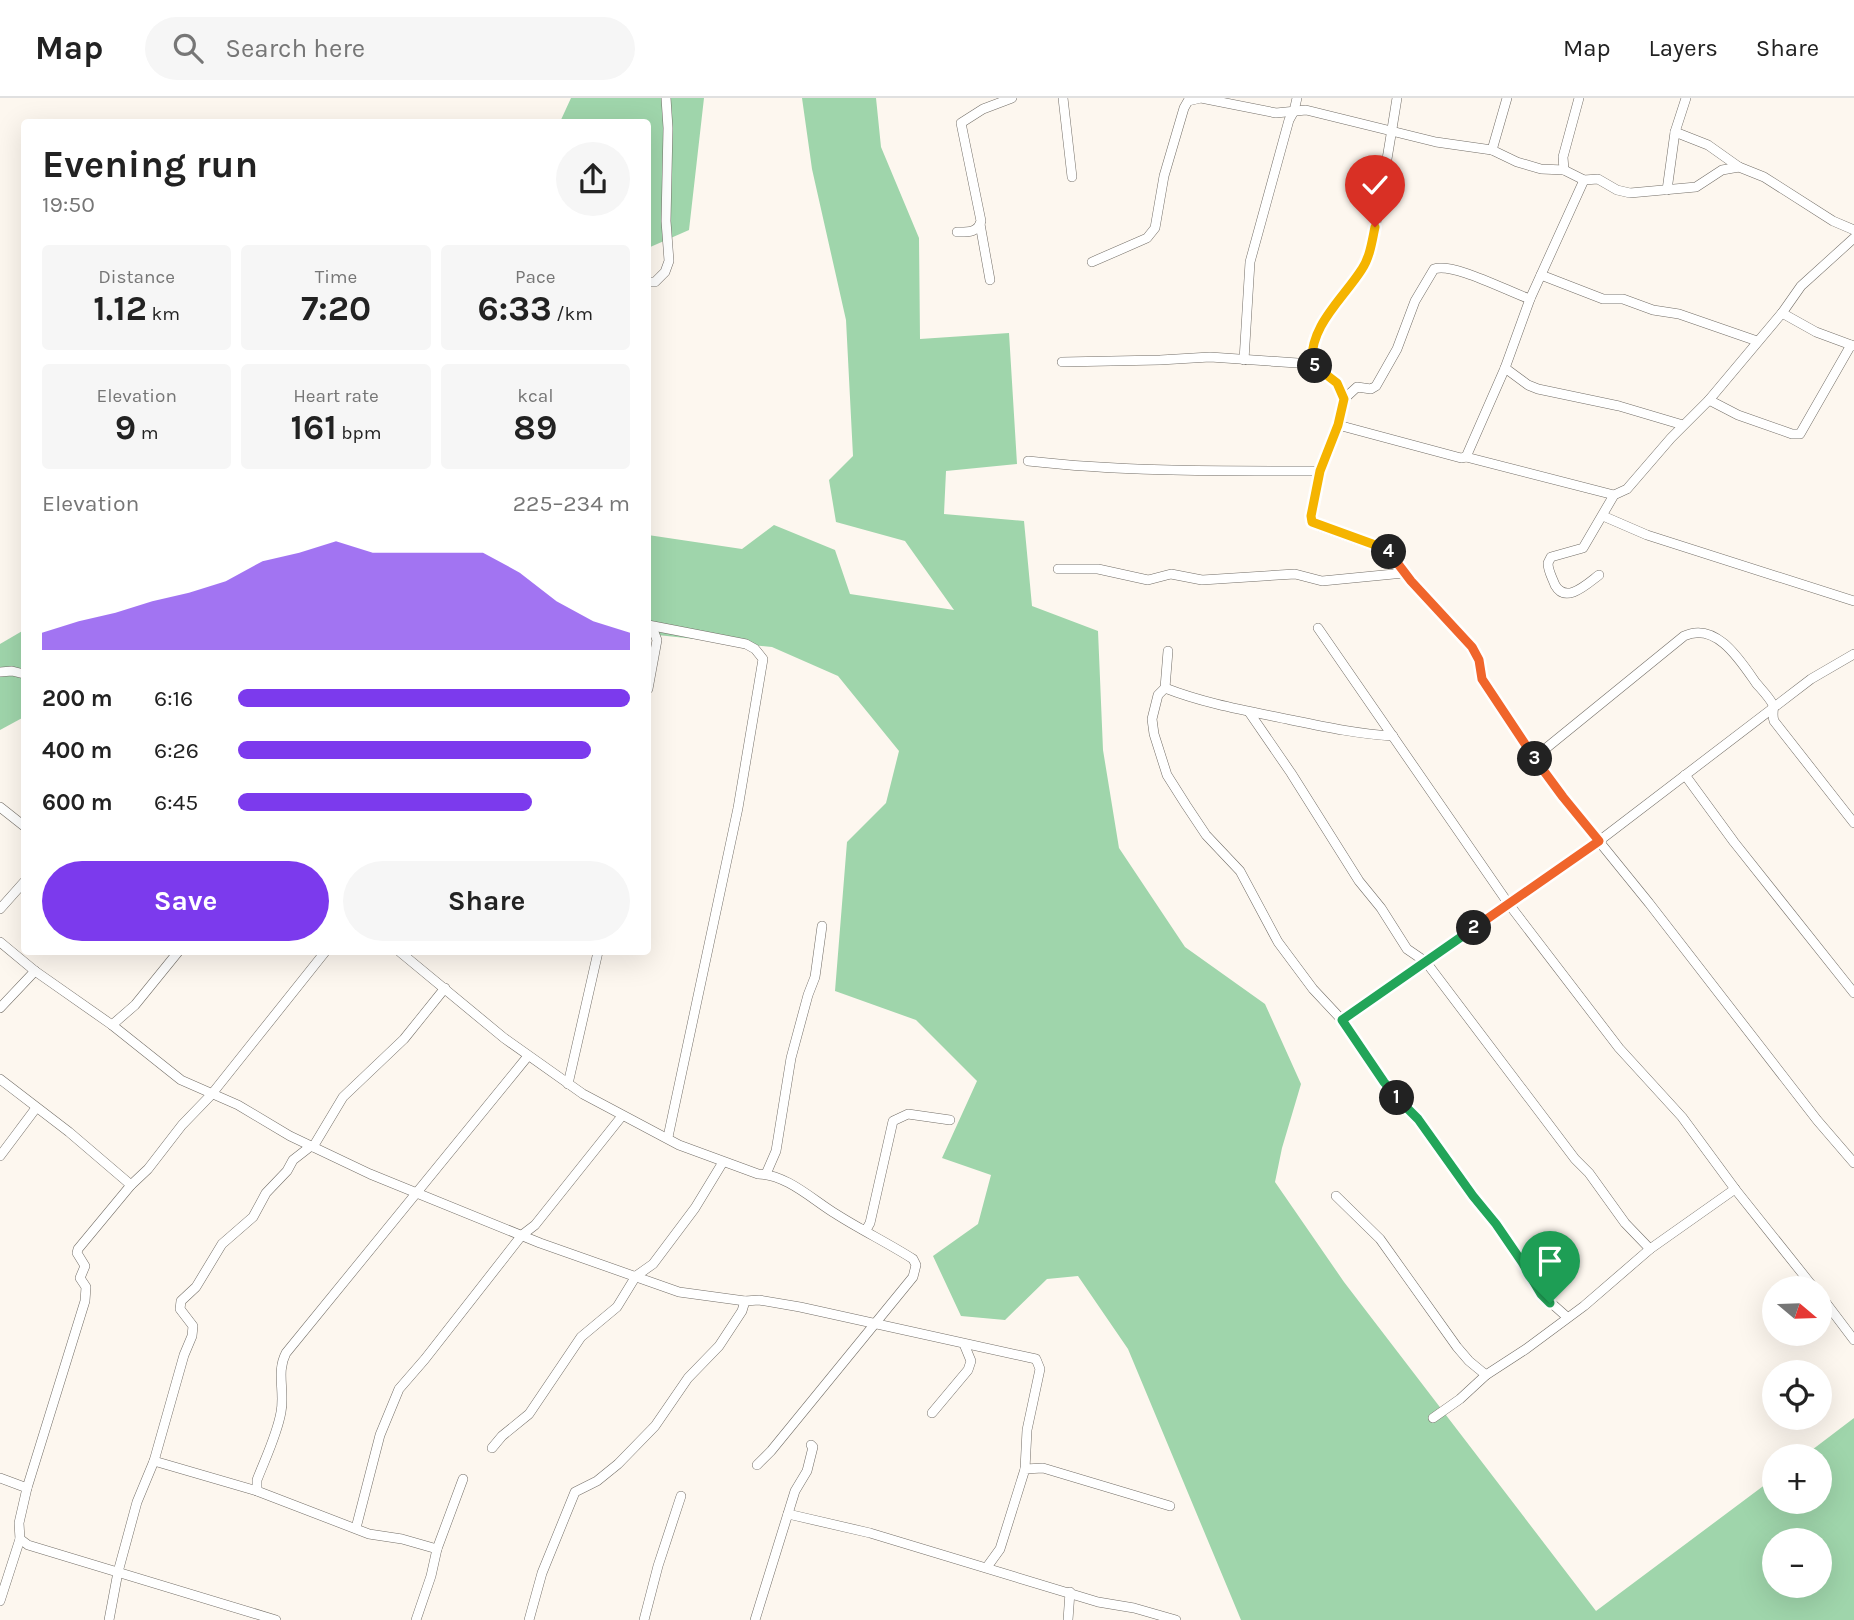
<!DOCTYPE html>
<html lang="en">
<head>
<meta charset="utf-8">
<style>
	body { margin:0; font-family:Karla,sans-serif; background:#f6f6f6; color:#222; height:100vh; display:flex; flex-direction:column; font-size:26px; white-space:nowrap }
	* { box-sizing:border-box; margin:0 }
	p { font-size:23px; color:#767676 }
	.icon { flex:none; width:38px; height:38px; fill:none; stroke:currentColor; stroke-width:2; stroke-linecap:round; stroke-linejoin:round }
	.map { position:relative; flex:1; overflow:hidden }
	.side { position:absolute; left:21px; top:21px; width:630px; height:836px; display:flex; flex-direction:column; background:#fff; border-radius:7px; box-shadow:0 7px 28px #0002 }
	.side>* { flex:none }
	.needle { width:46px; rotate:109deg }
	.controls { position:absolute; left:1762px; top:1178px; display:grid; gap:14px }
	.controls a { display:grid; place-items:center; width:70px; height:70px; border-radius:50%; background:#fff; box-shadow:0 7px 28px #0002; font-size:35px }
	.pin { position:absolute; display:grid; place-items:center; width:60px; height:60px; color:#fff; margin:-72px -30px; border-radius:50% 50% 50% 0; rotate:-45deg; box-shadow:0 0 7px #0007 }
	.pin .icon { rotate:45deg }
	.km { position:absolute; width:35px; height:35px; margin:-18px; border-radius:50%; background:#222; color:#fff; font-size:19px; line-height:35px; text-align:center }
	.round { display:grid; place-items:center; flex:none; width:74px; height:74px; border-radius:37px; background:#f6f6f6 }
	.head { display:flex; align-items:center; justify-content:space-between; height:119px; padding:0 21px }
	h1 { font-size:38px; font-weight:700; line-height:52px }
	.stats { display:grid; grid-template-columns:repeat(3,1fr); gap:10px; height:119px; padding:7px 21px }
	.stats div { display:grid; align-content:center; border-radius:7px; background:#f6f6f6; text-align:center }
	.stats b { font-size:35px; font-weight:700 }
	.stats small { font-size:19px; font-weight:400 }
	.stats p { font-size:19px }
	.chart { height:196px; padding:14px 21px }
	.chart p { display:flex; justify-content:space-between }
	.chart svg { width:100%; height:126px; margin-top:7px; fill:#7c3aed; opacity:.7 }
	.primary-button { display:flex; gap:14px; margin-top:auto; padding:14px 21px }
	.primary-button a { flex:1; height:80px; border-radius:42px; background:#7c3aed; color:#fff; font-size:28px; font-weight:700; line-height:80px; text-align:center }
	.primary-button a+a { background:#f6f6f6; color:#222 }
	ul { padding:0 21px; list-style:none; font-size:23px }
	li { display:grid; grid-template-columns:112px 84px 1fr; align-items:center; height:52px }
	li i { height:18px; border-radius:9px; background:#7c3aed }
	header { display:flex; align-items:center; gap:42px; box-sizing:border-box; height:98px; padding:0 35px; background:#fff; border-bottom:2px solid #e0e0e0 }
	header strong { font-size:33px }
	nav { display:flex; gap:38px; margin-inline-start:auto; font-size:24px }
	.search { width:490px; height:63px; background:#f6f6f6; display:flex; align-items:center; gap:18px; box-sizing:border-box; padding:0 24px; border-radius:38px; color:#767676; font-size:26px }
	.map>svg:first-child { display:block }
	.green { fill:#9fd5ab; fill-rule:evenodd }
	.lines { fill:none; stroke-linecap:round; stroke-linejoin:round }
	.minor-casing { stroke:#736e67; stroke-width:10 }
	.minor { stroke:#fff; stroke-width:9 }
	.split-1-casing { stroke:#fff; stroke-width:14 }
	.split-2-casing { stroke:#fff; stroke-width:14 }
	.split-3-casing { stroke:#fff; stroke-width:14 }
	.split-4-casing { stroke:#fff; stroke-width:14 }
	.split-5-casing { stroke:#fff; stroke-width:14 }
	.split-6-casing { stroke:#fff; stroke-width:14 }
	.split-1 { stroke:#22a559; stroke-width:9 }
	.split-2 { stroke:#22a559; stroke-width:9 }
	.split-3 { stroke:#f0652b; stroke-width:9 }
	.split-4 { stroke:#f0652b; stroke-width:9 }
	.split-5 { stroke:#f5b400; stroke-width:9 }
	.split-6 { stroke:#f5b400; stroke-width:9 }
</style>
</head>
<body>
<header>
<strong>Map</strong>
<div class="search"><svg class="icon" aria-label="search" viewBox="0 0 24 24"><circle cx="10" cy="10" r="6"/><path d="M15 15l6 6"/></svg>Search here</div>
<nav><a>Map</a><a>Layers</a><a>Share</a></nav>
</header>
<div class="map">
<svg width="1854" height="1522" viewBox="0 0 1854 1522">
	<rect width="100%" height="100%" fill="#fdf7ef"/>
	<g class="green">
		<polygon points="571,0 704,0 689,132 648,150 648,24 560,24"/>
		<path d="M802 0H876L881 49 919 140 920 241 1009 235 1017 366 946 373 944 416 1024 423 1032 508 1098 533 1103 652 1119 750 1185 849 1265 906 1301 986 1282 1050 1275 1084 1344 1184 1596 1513 1774 1380V1404H1820V1358H1804L1854 1320V1522H1241L1128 1251 1078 1178 1047 1181 1005 1222 961 1218 933 1158 978 1126 991 1077 942 1060 977 983 916 922 835 893 847 744 886 705 899 653 838 578 772 549 648 536V437L742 451 774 427 835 452 850 496 954 512 905 443 836 424 829 382 853 358 846 222 812 71ZM1774 1442H1820V1488H1774Z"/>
		<polygon points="24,532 24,619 0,632 0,546"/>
	</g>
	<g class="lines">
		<defs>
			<g id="minor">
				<polyline points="1063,0 1072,79"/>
				<path d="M1397 0C1391 37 1385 75 1378 112 1375 130 1373 152 1363 169 1346 201 1309 226 1312 266L1337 285 1344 301 1338 327 1319 373 1311 418 1312 424 1319 428 1388 453 1404 475"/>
				<polyline points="1675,34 1708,47 1739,69"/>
				<polyline points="1492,52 1507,0"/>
				<polyline points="1564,72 1563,59 1579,0"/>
				<polyline points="1667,92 1675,34 1686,0"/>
				<polyline points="980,126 990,182"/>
				<path d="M957 134C967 134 978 135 981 123L961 25 983 11 1012 0"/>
				<polyline points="1092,164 1147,140 1155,130 1164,78 1184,10 1188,3 1201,0 1276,15 1306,12 1436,44 1492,52 1517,64 1541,71 1564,72 1584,82 1598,81 1617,92 1630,95 1696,89 1722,72 1739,69 1764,79 1833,123 1854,132"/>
				<polyline points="1541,177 1603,201 1623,201 1653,212 1679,216 1757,243"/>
				<polyline points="648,184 655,184 665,174 669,163 666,123 668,30 666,0"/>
				<polyline points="1782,215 1816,234 1854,248"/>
				<polyline points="1244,262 1250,164 1289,22 1294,13 1297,0"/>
				<polyline points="1062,264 1160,262 1210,259 1312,266"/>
				<polyline points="1505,270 1528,287 1538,291 1619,308 1683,327"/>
				<path d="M1344 301 1357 289 1371 291 1376 288 1397 251 1415 203 1434 171C1453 164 1509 194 1530 201"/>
				<polyline points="1709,302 1738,317 1792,336 1800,336 1851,247"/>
				<polyline points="1338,327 1461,360 1466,359 1505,270 1530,201 1584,82"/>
				<polyline points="1466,359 1614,397"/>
				<path d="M1028 363C1125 374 1222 373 1319 373"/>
				<polyline points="1603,418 1647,437 1854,503"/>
				<polyline points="1058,471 1098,471 1148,482 1171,476 1202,482 1295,476 1322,483 1404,475 1472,549 1479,562 1482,581 1563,699 1649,805 1817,1022 1854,1065"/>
				<path d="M1599 477C1588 485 1566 507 1555 487 1552 479 1548 473 1548 465L1551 459 1583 450 1614 397 1627 391 1671 340 1709 302 1782 215 1801 188 1854 140"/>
				<polyline points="648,527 746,546 755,551 763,561 738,710 668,1039"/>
				<polyline points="1318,530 1508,805 1619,950 1682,1019 1735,1091 1814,1190"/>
				<polyline points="1168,553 1165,590 1158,597 1152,621 1154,636 1167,677 1186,707 1206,737 1240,773 1278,844 1313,891 1342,922 1384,984 1417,1021 1473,1098 1496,1127 1522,1164 1541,1196 1567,1219"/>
				<polyline points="0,574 12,573 24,576"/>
				<path d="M1165 590C1206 606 1248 613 1291 622 1325 629 1358 636 1393 638"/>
				<polyline points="648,591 657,542 652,529"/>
				<polyline points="1249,614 1291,675 1359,783 1381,810 1407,851 1426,864 1575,1061 1589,1075 1625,1125 1650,1151"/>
				<path d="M1534 660 1684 538C1716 523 1740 562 1756 585 1761 591 1770 600 1773 607 1774 612 1772 618 1774 623L1854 725"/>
				<polyline points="1685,677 1734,744 1854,895"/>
				<polyline points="0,709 24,728"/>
				<polyline points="0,811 24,784"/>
				<polyline points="0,844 35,873 112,927 181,982 238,1007 290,1038 370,1076 540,1145 679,1194 745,1203 759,1202 800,1209 1036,1261 1040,1271 1027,1332 1025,1371"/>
				<path d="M400 854 504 940 583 996 679 1047 758 1076C786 1076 813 1102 836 1116 861 1132 888 1145 913 1161L916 1167 913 1179 771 1353 757 1367"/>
				<polyline points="0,910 35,873"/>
				<polyline points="1342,922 1599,743 1811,581 1854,556"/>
				<polyline points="112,927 135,907 178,854"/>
				<polyline points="0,981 69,1034 131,1087"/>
				<polyline points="568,986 598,854"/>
				<polyline points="313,1049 343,999 404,941 445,890"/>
				<polyline points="0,1058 36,1010"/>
				<polyline points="766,1076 776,1053 791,960 808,897 815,879 822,828"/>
				<polyline points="1336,1098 1380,1141 1457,1249 1469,1263 1486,1277"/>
				<polyline points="862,1131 866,1132 870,1125 893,1023 908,1016 950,1022"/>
				<polyline points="1820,1197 1854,1242"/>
				<polyline points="932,1315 968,1272 971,1263 964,1246"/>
				<polyline points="1433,1320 1460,1301 1486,1277 1526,1251 1584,1208 1650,1151 1735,1091"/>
				<polyline points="492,1350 502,1338 529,1316 581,1239 617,1209 636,1178 653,1166 695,1110 723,1064"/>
				<polyline points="154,1363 257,1393 369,1436 402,1441 437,1451"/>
				<polyline points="0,1380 27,1390 19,1425 20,1441 28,1447 276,1522"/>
				<polyline points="27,1390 85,1203 86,1189 80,1180 85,1168 77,1155 78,1151 131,1087 148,1071 182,1027 211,997 325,854"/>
				<path d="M257 1393V1382C265 1361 277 1337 281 1314 285 1293 276 1274 286 1255L528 958"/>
				<polyline points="788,1416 870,1435 1098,1504 1134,1510 1176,1522"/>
				<polyline points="356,1430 380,1337 399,1291 425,1261 522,1137 535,1127 622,1018"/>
				<polyline points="987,1469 1000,1451 1025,1371 1043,1370 1170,1408"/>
				<polyline points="0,1503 20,1441"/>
				<polyline points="109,1522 118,1474 137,1404 154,1363 184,1257 192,1238 193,1228 180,1211 181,1203 196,1189 222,1146 253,1119 266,1095 287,1073 293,1062 311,1048"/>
				<polyline points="416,1522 431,1478 437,1451 463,1381"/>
				<polyline points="529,1522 542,1475 575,1394 597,1383 618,1366 655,1328 688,1280 719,1248 742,1213 745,1203"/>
				<polyline points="644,1522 658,1468 681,1398"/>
				<polyline points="755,1522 795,1393 807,1373 813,1349 811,1347"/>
				<polyline points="1068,1522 1070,1494"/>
			</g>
		</defs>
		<use href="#minor" class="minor-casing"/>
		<use href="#minor" class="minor"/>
	</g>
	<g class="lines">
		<defs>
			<polyline id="split-1" points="1397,1000 1418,1021 1473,1098 1496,1126 1522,1164 1541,1196 1550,1205"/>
			<polyline id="split-2" points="1397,1000 1384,984 1342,922 1474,830"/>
			<polyline id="split-3" points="1474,830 1599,743 1563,699 1535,661"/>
			<polyline id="split-4" points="1389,454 1411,483 1472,549 1479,562 1482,581 1535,661"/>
			<polyline id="split-5" points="1315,268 1337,285 1344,301 1338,327 1320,373 1311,418 1312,424 1378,448 1389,454"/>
			<path id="split-6" d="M1315 268 1312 266C1309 228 1343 201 1362 171 1370 159 1372 143 1375 129"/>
		</defs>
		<use href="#split-1" class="split-1-casing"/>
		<use href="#split-2" class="split-2-casing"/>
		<use href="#split-3" class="split-3-casing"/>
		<use href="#split-4" class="split-4-casing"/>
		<use href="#split-5" class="split-5-casing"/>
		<use href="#split-6" class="split-6-casing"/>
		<use href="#split-1" class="split-1"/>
		<use href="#split-2" class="split-2"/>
		<use href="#split-3" class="split-3"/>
		<use href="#split-4" class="split-4"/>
		<use href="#split-5" class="split-5"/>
		<use href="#split-6" class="split-6"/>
	</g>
</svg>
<div class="controls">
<a><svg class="needle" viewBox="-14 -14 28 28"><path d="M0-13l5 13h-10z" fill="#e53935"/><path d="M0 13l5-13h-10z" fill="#767676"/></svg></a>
<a><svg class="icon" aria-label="locate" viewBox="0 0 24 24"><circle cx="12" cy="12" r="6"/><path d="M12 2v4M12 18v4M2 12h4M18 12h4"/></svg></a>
<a>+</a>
<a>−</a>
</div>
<div class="pin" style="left:1550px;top:1205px;background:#1e9e55"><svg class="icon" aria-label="arrive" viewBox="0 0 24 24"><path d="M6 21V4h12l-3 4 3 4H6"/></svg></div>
<div class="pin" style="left:1375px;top:129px;background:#d93025"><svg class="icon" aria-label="check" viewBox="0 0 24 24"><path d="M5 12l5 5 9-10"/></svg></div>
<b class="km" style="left:1397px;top:1000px">1</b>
<b class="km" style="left:1474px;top:830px">2</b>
<b class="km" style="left:1535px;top:661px">3</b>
<b class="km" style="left:1389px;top:454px">4</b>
<b class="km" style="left:1315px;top:268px">5</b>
<section class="side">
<div class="head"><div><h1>Evening run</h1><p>19:50</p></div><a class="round"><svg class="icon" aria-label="share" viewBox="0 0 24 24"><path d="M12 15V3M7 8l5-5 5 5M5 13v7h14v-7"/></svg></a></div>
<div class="stats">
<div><p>Distance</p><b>1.12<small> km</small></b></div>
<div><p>Time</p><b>7:20</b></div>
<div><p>Pace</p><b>6:33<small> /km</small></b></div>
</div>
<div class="stats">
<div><p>Elevation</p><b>9<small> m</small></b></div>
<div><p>Heart rate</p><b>161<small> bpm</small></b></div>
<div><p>kcal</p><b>89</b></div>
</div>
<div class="chart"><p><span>Elevation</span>225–234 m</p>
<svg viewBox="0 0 160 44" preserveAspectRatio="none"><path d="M0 44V38L10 34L20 31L30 27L40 24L50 20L60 13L70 10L80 6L90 10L100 10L110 10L120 10L130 17L140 27L150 34L160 38V44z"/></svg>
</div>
<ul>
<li><b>200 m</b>6:16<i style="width:100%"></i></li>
<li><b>400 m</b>6:26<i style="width:90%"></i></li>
<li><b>600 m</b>6:45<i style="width:75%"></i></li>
</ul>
<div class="primary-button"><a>Save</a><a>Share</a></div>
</section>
</div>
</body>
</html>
